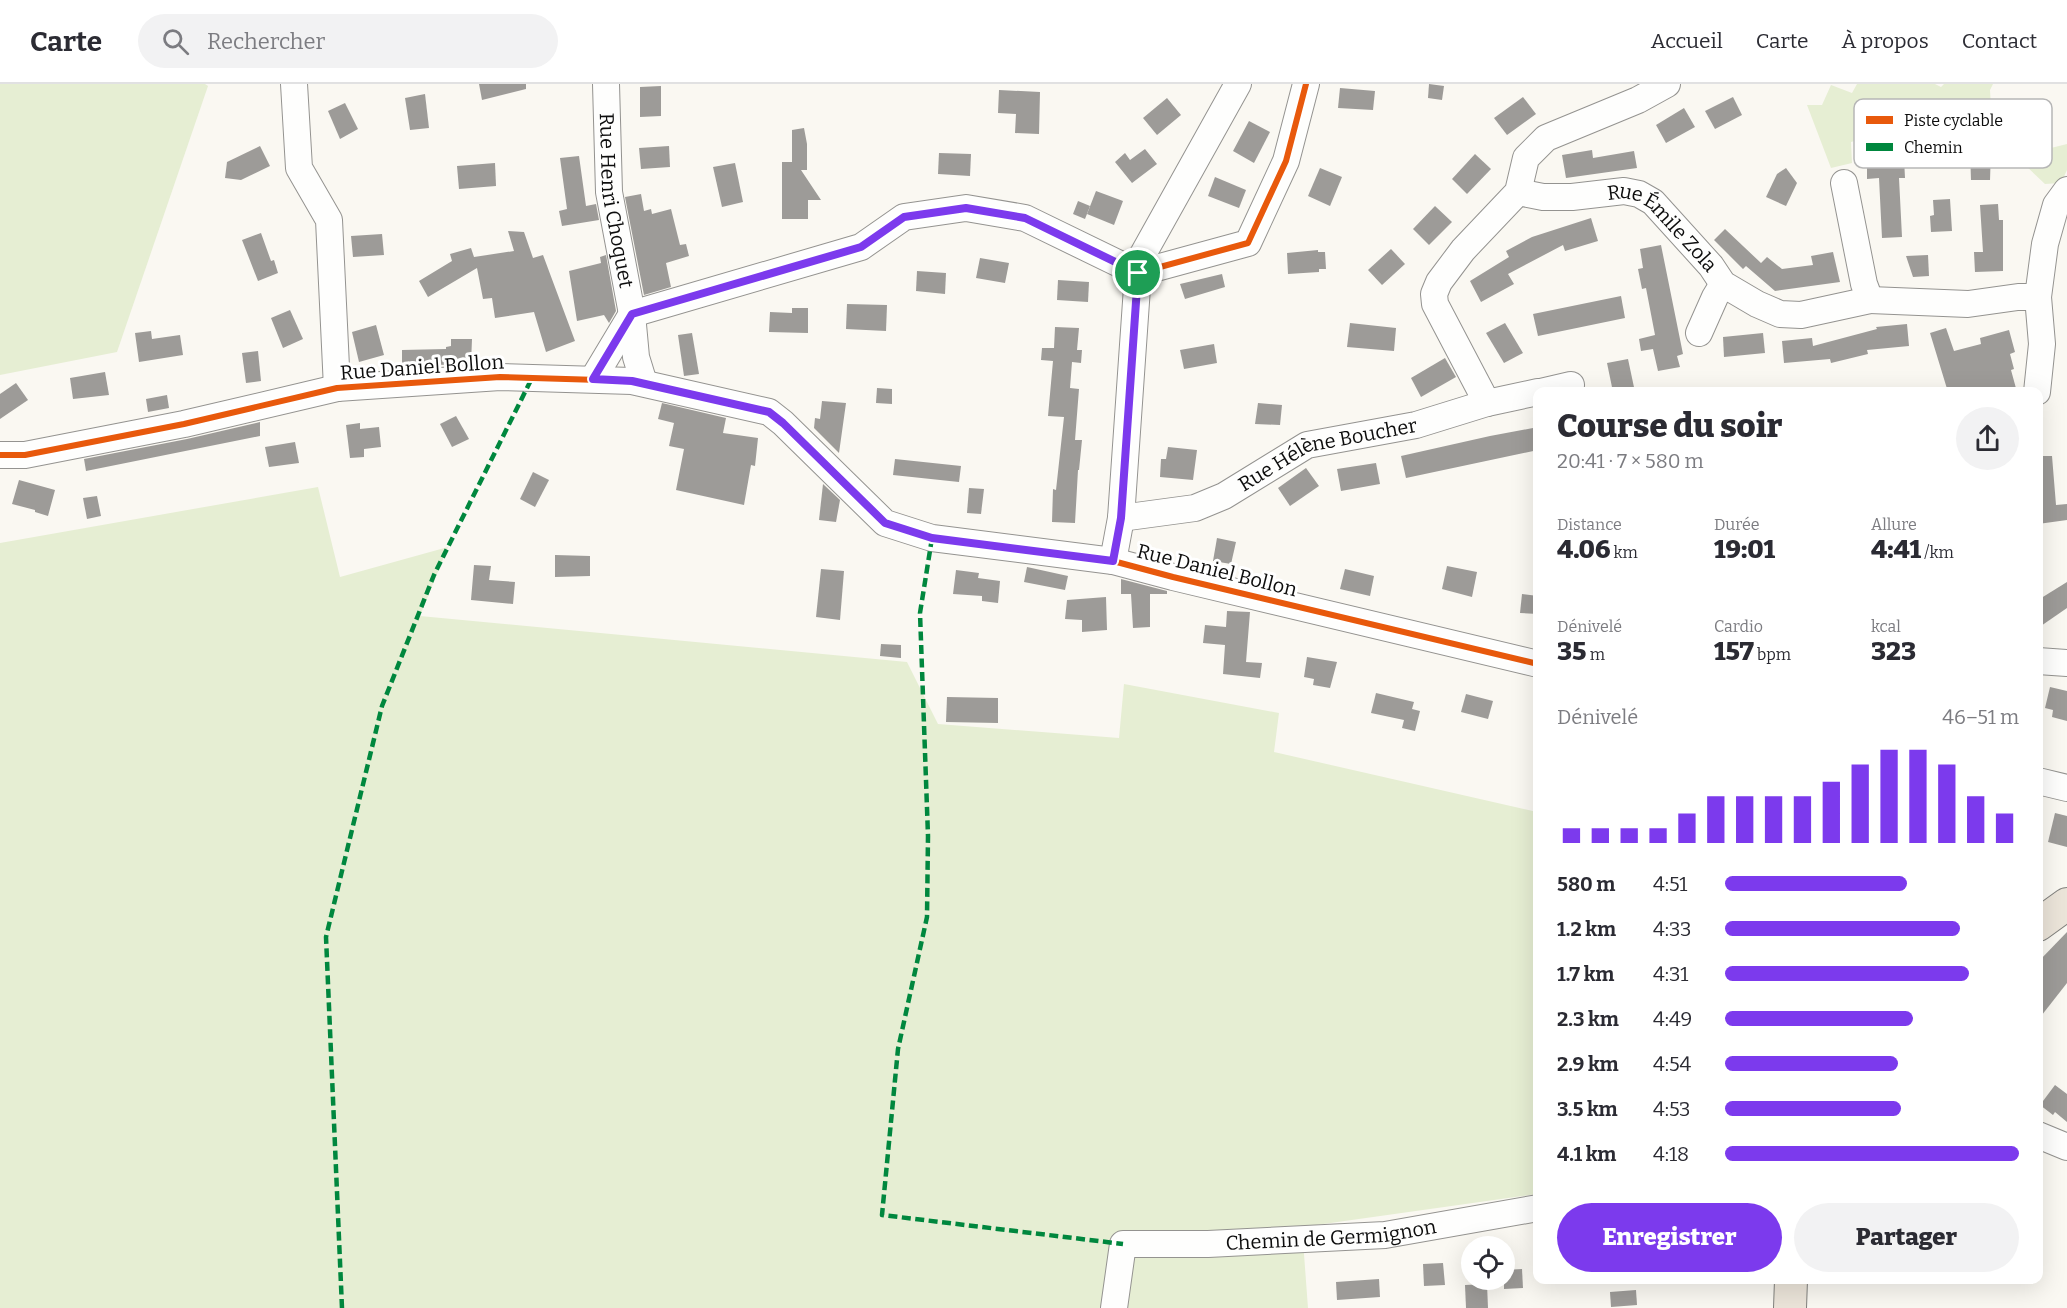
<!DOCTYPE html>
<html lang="fr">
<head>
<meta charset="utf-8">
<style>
	body { margin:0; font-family:Bitter,serif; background:#f2f2f3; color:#2b2b33; height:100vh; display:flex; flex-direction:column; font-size:22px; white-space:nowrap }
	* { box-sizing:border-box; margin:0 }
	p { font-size:20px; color:#7c7c81 }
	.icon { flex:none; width:33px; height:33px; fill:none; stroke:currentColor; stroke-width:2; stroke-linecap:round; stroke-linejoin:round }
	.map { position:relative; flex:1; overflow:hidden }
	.panel { position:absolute; left:1533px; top:303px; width:510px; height:897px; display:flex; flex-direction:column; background:#fff; border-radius:12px; box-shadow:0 6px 24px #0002 }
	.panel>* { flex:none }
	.buttons { position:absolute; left:1461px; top:1152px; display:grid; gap:12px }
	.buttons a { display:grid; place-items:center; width:54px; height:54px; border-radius:50%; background:#fff; box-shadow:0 6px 24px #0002; font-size:30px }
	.pin { position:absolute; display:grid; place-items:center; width:51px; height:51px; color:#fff; margin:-26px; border:3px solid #fff; border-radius:50%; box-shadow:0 2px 6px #0007 }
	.round { display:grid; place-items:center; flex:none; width:63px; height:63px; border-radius:32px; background:#f2f2f3 }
	.overview { display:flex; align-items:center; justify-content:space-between; height:102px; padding:0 24px }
	h1 { font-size:33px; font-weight:800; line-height:45px }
	.stats { display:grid; grid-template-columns:repeat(3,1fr); gap:9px; height:102px; padding:6px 24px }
	.stats div { display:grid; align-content:center }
	.stats b { font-size:26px; font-weight:800 }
	.stats small { font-size:16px; font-weight:400 }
	.stats p { font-size:16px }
	.chart { height:168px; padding:12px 24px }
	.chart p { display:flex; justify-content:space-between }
	.chart svg { width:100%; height:108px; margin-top:6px; stroke:#7c3aed; stroke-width:6 }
	.button { display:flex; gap:12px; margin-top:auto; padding:12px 24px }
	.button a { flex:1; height:69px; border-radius:36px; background:#7c3aed; color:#fff; font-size:24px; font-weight:800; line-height:69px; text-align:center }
	.button a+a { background:#f2f2f3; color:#2b2b33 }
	ul { padding:0 24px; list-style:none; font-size:20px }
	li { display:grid; grid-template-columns:96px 72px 1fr; align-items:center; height:45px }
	li i { height:15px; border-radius:8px; background:#7c3aed }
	header { display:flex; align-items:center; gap:36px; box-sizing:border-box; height:84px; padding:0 30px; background:#fff; border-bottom:2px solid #e1e1e2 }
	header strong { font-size:28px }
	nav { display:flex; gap:33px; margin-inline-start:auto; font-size:21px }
	.search { width:420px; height:54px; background:#f2f2f3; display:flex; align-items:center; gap:15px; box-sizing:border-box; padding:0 21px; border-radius:33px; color:#7c7c81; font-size:22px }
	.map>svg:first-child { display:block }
	.green { fill:#e6eed3 }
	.building { fill:#9d9b98 }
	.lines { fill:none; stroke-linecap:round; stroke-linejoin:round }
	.minor-casing { stroke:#949390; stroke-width:28 }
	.major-casing { stroke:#81807d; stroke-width:34 }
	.minor { stroke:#fefefd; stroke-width:26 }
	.major { stroke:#ebe4d9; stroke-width:32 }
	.quiet { stroke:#00873e; stroke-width:4.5; stroke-dasharray:9 4.5; stroke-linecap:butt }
	.cycleway-casing { stroke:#fff; stroke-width:10 }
	.cycleway { stroke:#e8590c; stroke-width:6 }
	.route-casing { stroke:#fff; stroke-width:12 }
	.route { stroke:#7c3aed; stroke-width:8 }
	.labels { text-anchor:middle; stroke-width:6; stroke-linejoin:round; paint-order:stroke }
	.street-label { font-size:20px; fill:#0d0d0d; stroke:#fff }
	.key { fill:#fff; stroke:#b6b6b6; stroke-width:1.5 }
	.key-label { font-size:16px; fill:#0d0d0d }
</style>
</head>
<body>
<header>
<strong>Carte</strong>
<div class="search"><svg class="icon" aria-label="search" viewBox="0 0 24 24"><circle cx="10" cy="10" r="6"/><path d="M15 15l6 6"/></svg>Rechercher</div>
<nav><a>Accueil</a><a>Carte</a><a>À propos</a><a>Contact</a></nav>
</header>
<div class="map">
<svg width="2067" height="1224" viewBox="0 0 2067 1224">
	<rect width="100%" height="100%" fill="#faf8f2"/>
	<g class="green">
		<polygon points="0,0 205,0 208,2 117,268 0,291"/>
		<polygon points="1857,0 1935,0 1941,3 1944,0 1993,0 1990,6 1992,40 2039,67 2067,60 2067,86 2061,99 2045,100 1990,48 1956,51 1931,69 1910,68 1895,46 1851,58 1852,79 1831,84 1807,21 1822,21 1831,1 1852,9"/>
		<polygon points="318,403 340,493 448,463 420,532 907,578 938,640 1119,654 1124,600 1279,629 1274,668 1537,728 1537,1110 1302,1143 1308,1224 0,1224 0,459"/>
	</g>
	<g class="building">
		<polygon points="479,0 526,0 526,5 482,16"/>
		<polygon points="1429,0 1444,2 1442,16 1428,14"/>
		<polygon points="661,2 661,32 640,33 640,3"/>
		<polygon points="1340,4 1375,7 1373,26 1338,24"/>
		<polygon points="999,6 1040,8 1039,50 1015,49 1016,30 998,29"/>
		<polygon points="425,10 429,44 410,46 405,14"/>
		<polygon points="1523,13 1536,30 1507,51 1494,34"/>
		<polygon points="1733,13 1742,31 1715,45 1705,27"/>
		<polygon points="1167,14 1181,31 1157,51 1143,34"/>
		<polygon points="345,19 358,45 340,55 328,27"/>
		<polygon points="1684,24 1695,43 1666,59 1656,41"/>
		<polygon points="1249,37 1270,48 1254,79 1233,67"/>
		<polygon points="804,44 807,60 807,86 801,86 821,116 808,116 808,135 782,135 782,78 792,78 792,46"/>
		<polygon points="260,62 270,82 241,96 225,94 227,78"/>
		<polygon points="669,62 670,83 641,85 639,64"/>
		<polygon points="1991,64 1990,96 1971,96 1970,65"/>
		<polygon points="1145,65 1157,80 1132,99 1115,78 1125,69 1130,76"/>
		<polygon points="1592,66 1593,74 1634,67 1637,84 1566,94 1562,71"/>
		<polygon points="939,69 971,70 970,92 938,90"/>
		<polygon points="1475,70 1491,85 1467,110 1452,95"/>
		<polygon points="579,72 586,122 596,120 599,136 562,142 559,127 567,125 560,74"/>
		<polygon points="1904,74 1905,94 1899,94 1902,153 1882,154 1879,94 1867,95 1867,77 1875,77 1875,75"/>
		<polygon points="495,79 496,102 459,105 457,82"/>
		<polygon points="735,79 743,118 722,123 713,83"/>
		<polygon points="1320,84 1342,93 1330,122 1308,112"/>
		<polygon points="1786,84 1797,99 1786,122 1766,113 1777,90"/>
		<polygon points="1215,93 1246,106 1239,124 1208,112"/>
		<polygon points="1096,107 1123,117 1114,141 1087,130"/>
		<polygon points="641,110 644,127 651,125 652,130 671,125 680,161 686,160 689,172 666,179 671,203 644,211 625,113"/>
		<polygon points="1950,115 1952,147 1931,148 1930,132 1934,131 1933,116"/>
		<polygon points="1078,117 1090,122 1085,135 1073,130"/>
		<polygon points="1998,120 1999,136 2003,136 2003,187 1975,188 1974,168 1983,168 1980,121"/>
		<polygon points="1435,122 1452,138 1429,161 1413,145"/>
		<polygon points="1591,134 1598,157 1565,167 1563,161 1508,190 1514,200 1481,218 1470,197 1509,173 1506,167 1532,153"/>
		<polygon points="1725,145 1761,179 1767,173 1782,185 1813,181 1811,172 1833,168 1840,198 1775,207 1746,182 1743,185 1714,156"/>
		<polygon points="508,147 524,148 533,174 543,171 575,257 546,268 534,228 495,234 492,214 483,215 477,184 428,213 419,197 452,177 450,170 471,164 474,173 514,167"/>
		<polygon points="261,149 271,177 274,176 278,189 258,197 242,156"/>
		<polygon points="382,150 384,171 353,173 351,152"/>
		<polygon points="1661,161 1683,270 1677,272 1680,283 1658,287 1653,265 1641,267 1639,255 1655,251 1646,204 1642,205 1638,185 1643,184 1640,165"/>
		<polygon points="1391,165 1405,180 1382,201 1368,186"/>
		<polygon points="1318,166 1318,168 1325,168 1326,185 1319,185 1319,188 1288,190 1287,169"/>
		<polygon points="606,171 616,227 609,239 604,231 577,237 569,187 601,179 600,173"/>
		<polygon points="1928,171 1929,192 1913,193 1906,172"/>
		<polygon points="980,174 1009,179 1005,199 976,194"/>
		<polygon points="917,187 946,189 945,210 916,207"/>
		<polygon points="1222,190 1225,203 1185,215 1180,200"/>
		<polygon points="1058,196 1089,198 1088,218 1057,216"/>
		<polygon points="1621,212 1625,234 1538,252 1533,230"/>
		<polygon points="847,220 887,221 886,247 846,245"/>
		<polygon points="792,224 808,224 808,249 769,248 770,228 792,229"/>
		<polygon points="290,226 303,255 283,264 271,234"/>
		<polygon points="1350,239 1396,244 1394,267 1347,263"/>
		<polygon points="1505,239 1523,269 1504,279 1486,249"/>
		<polygon points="1907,240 1909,262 1867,266 1868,270 1831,279 1830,275 1784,279 1782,257 1812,254 1813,262 1877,245 1876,243"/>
		<polygon points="376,241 384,271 359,278 352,248"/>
		<polygon points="1055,243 1079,244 1077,266 1082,266 1081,279 1072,278 1070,304 1079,305 1075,356 1082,356 1079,386 1078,386 1075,439 1052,438 1053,405 1056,406 1064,333 1048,332 1053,277 1041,276 1042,264 1054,264"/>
		<polygon points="1946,244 1954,267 1981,260 1980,254 2009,246 2015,268 2010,270 2014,285 2011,286 2017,308 1948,308 1930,249"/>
		<polygon points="151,247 152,255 180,251 183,271 139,278 135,249"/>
		<polygon points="692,249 699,290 684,292 678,251"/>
		<polygon points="1763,249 1765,269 1724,273 1723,253"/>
		<polygon points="451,255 472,255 471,280 402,282 402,266 446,265 446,263 451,262"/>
		<polygon points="1214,260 1217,279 1184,285 1180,266"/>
		<polygon points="258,267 261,297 246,299 242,269"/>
		<polygon points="1445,274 1456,293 1421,313 1411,294"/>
		<polygon points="1628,275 1635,308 1613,308 1607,279"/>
		<polygon points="105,288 109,311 73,315 70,294"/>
		<polygon points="16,299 28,316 0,335 0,310"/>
		<polygon points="877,304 892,305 892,320 876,319"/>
		<polygon points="167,311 169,324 148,328 146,315"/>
		<polygon points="822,317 846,319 839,369 814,344 815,334 820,335"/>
		<polygon points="662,319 726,334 723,349 758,354 755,382 751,381 744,421 676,406 684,365 669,362 674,339 658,335"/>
		<polygon points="1258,319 1282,321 1280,341 1255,340"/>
		<polygon points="456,332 469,355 452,363 440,340"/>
		<polygon points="260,338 260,352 86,387 84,375 187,355"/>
		<polygon points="360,339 360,345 379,343 381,363 364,365 364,373 350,374 346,341"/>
		<polygon points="1538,343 1538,366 1406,394 1401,372 1490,352"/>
		<polygon points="295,358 299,379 269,383 265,363"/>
		<polygon points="1168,363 1197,366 1193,396 1160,393 1161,375 1166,375"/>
		<polygon points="2038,372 2052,372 2056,421 2067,420 2067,436 2038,440"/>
		<polygon points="895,375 961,382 959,398 893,391"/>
		<polygon points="1376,379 1380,400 1341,407 1337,385"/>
		<polygon points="1306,384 1319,402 1290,422 1278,404"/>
		<polygon points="533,388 549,396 535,423 520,415"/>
		<polygon points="19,396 55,406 48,432 35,428 35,426 12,420"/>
		<polygon points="823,400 840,416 836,438 819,436"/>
		<polygon points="969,404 984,405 981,430 967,429"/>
		<polygon points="97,412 101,432 87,435 83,414"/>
		<polygon points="1217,454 1236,458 1231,480 1213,477"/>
		<polygon points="555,471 590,472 590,492 555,493"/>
		<polygon points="474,481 491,482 489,496 515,498 513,520 471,516"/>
		<polygon points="1447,482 1477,488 1472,513 1442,505"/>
		<polygon points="1027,483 1068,492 1065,506 1024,498"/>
		<polygon points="821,485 844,487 840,536 816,533"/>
		<polygon points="1345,485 1374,492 1370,512 1340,505"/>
		<polygon points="956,486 979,489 978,494 1000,497 998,519 982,517 982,512 953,510"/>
		<polygon points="1121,495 1167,507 1167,510 1150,510 1150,543 1133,544 1131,510 1121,510"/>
		<polygon points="2067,498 2067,524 2038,544 2038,516"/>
		<polygon points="1522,510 1538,512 1538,530 1520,529"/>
		<polygon points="1106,513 1107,546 1082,548 1082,536 1065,535 1067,516"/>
		<polygon points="1227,527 1250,528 1246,578 1262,579 1260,594 1223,590 1225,561 1203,559 1205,541 1226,543"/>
		<polygon points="881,560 901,561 901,574 880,572"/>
		<polygon points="1307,573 1337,578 1330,604 1313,601 1314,595 1304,593"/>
		<polygon points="2050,603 2067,607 2067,637 2052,633 2053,626 2045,624"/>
		<polygon points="1376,609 1414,618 1412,625 1420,627 1415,647 1402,644 1404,636 1371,629"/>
		<polygon points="1466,610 1493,617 1488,635 1461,628"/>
		<polygon points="947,613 998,614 998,639 946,638"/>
		<polygon points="2055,729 2067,732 2067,763 2048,758"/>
		<polygon points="2067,848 2067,899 2038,936 2038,878"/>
		<polygon points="2055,1001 2067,1010 2067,1038 2055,1028 2053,1031 2040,1021"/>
		<polygon points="1443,1179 1445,1201 1424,1202 1423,1180"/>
		<polygon points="1522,1185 1523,1204 1504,1205 1504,1186"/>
		<polygon points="1379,1195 1380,1213 1337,1216 1336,1198"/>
		<polygon points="1487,1200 1488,1224 1466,1224 1465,1201"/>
		<polygon points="1636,1206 1637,1221 1611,1223 1610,1208"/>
	</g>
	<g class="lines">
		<defs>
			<g id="minor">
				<polyline points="294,0 299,84 329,136 337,304"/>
				<path id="s1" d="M606 0 609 108 632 230 636 273 644 299"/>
				<path id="s2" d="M1518 108 1543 113H1572L1624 107 1639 110 1653 118 1711 182 1723 200 1757 220 1780 230 1801 231 1870 216 1864 200 1844 99"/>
				<polyline points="1870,216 1968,220 2018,213 2038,213"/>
				<polyline points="632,230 861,163 904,133 966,124 1025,134 1138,189 1248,159 1286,77 1306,0"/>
				<polyline points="1699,249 1715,213 1723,200"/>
				<polyline points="593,295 632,230"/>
				<polyline points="1541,308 1571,301"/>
				<polyline points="2037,308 2042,260 2038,213 2045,160 2056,121 2067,106"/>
				<polyline points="1487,319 1435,220 1434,210 1439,198 1463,166 1518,108 1526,74 1546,54 1638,16 1667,0"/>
				<polyline points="0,371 25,371 184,340 337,304 500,293 632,297 769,328 783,339 885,439 932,454 1113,477 1173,493 1538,580"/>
				<path id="s3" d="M1121 434 1195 424 1224 412 1307 361 1416 341 1487 319 1538 308"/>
				<polyline points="1113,477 1121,434 1138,189 1142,172 1238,0"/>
				<polyline points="2038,577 2067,579"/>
				<polyline points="2038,697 2067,704"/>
				<polyline points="2038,1051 2067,1063"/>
				<path id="s4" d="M1114 1224 1123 1160H1208L1385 1151 1538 1124"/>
			</g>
			<g id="major">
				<polyline points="2038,841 2067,820"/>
				<polyline points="1790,1224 1791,1196"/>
			</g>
		</defs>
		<use href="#minor" class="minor-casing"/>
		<use href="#major" class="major-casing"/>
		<use href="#minor" class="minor"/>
		<use href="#major" class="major"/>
		<g class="quiet">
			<polyline points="932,454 920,529 928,752 927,833 898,965 882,1131 1123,1160"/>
			<polyline points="342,1224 326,853 382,622 434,491 532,294"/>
		</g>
		<defs>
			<g id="cycleway">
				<polyline points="632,230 861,163 904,133 966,124 1025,134 1138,189 1248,159 1286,77 1306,0"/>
				<polyline points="0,371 25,371 184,340 337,304 500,293 632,297 769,328 783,339 885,439 932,454 1113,477 1173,493 1538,580"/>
			</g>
		</defs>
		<use href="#cycleway" class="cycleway-casing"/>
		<use href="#cycleway" class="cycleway"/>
	</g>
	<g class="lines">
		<defs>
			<polygon id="route" points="966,124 1025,134 1138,189 1121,434 1113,477 932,454 885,439 783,339 769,328 632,297 593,295 632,230 861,163 904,133"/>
		</defs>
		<use href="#route" class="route-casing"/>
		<use href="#route" class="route"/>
	</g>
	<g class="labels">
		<g class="street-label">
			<text dy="7" stroke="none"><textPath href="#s1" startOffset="117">Rue Henri Choquet</textPath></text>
			<text dy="7" stroke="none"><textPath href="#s2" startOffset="159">Rue Émile Zola</textPath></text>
			<text transform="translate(422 283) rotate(-4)" y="7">Rue Daniel Bollon</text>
			<text dy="7" stroke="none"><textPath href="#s3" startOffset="220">Rue Hélène Boucher</textPath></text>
			<text transform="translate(1217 486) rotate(14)" y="7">Rue Daniel Bollon</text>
			<text dy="7" stroke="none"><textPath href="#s4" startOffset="273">Chemin de Germignon</textPath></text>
		</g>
	</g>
	<rect x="1854" y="15" width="198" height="69" rx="9" class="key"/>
	<rect x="1866" y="32" width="27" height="8" fill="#e8590c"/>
	<rect x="1866" y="59" width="27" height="8" fill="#00873e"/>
	<g class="key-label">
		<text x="1904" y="42">Piste cyclable</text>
		<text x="1904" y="69">Chemin</text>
	</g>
</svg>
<div class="buttons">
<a><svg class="icon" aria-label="locate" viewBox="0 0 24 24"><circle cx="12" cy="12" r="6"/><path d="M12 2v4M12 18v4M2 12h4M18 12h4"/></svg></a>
</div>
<div class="pin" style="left:1138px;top:189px;background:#1e9e55"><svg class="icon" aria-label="arrive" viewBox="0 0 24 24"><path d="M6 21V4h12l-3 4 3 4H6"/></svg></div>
<section class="panel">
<div class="overview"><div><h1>Course du soir</h1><p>20:41 · 7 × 580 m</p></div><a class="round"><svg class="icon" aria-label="share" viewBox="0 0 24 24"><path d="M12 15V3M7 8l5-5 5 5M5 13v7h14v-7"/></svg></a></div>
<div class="stats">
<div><p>Distance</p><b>4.06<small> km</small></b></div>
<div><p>Durée</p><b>19:01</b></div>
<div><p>Allure</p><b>4:41<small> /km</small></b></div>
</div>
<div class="stats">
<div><p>Dénivelé</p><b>35<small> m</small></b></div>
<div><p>Cardio</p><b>157<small> bpm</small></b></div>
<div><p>kcal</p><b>323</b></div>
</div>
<div class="chart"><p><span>Dénivelé</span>46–51 m</p>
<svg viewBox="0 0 160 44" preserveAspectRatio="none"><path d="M5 44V38M15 44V38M25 44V38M35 44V38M45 44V32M55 44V25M65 44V25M75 44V25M85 44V25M95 44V19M105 44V12M115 44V6M125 44V6M135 44V12M145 44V25M155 44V32"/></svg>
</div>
<ul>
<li><b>580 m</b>4:51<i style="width:62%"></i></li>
<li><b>1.2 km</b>4:33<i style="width:80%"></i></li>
<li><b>1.7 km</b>4:31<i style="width:83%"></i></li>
<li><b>2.3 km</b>4:49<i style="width:64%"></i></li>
<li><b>2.9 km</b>4:54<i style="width:59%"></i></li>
<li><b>3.5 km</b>4:53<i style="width:60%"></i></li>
<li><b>4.1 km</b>4:18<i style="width:100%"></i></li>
</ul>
<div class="button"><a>Enregistrer</a><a>Partager</a></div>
</section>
</div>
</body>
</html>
